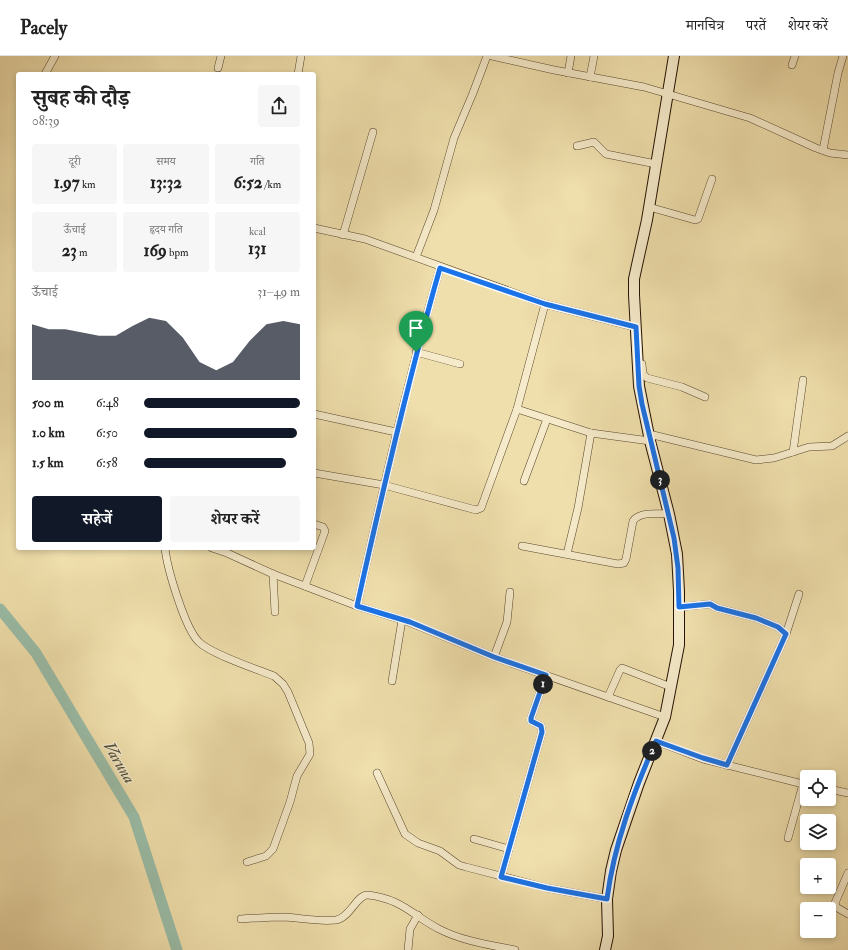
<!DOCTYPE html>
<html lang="hi">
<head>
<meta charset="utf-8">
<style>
	body { margin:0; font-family:"IM FELL Double Pica","Noto Serif Devanagari",serif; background:#f6f6f6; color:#222; height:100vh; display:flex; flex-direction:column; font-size:15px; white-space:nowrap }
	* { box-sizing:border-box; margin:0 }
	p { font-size:13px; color:#767676 }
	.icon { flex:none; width:22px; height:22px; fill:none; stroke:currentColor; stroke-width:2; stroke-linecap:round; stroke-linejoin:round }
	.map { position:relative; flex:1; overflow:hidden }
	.sheet { position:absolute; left:16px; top:16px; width:300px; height:478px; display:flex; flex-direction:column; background:#fff; border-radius:4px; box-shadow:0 2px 6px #0003 }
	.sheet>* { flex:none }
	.controls { position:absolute; left:800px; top:714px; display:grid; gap:8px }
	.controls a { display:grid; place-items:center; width:36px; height:36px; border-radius:4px; background:#fff; box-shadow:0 2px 6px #0003; font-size:20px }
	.pin { position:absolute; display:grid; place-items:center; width:34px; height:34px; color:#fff; margin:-41px -17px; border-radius:50% 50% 50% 0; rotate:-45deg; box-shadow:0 0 4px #0007 }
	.pin .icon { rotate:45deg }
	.km { position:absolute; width:20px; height:20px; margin:-10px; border-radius:50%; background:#222; color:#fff; font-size:11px; line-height:20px; text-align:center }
	.round { display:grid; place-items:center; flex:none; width:42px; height:42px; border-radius:4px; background:#f6f6f6 }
	.overview { display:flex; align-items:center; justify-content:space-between; height:68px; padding:0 16px }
	h1 { font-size:22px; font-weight:700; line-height:30px }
	.stats { display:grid; grid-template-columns:repeat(3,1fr); gap:6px; height:68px; padding:4px 16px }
	.stats div { display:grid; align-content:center; border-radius:4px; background:#f6f6f6; text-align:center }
	.stats b { font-size:17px; font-weight:700 }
	.stats small { font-size:11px; font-weight:400 }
	.stats p { font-size:11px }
	.chart { height:112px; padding:8px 16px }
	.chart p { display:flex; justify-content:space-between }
	.chart svg { width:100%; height:72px; margin-top:4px; fill:#111827; opacity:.7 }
	.primary-button { display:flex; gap:8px; margin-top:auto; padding:8px 16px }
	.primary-button a { flex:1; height:46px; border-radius:4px; background:#111827; color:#fff; font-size:16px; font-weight:700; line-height:46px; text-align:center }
	.primary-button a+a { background:#f6f6f6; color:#222 }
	ul { padding:0 16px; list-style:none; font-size:13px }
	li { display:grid; grid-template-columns:64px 48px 1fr; align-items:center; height:30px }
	li i { height:10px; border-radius:5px; background:#111827 }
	header { display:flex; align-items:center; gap:24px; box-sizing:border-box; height:56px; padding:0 20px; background:#fff; border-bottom:1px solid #e0e0e0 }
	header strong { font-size:19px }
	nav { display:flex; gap:22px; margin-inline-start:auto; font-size:14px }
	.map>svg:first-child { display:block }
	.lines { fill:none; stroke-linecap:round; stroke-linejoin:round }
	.river { stroke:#9abda8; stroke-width:11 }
	.street-casing { stroke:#58452c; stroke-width:8 }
	.secondary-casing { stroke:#251202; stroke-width:12 }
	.street { stroke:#f5eac9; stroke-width:7 }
	.secondary { stroke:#f5eac9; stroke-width:10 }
	.route-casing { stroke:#fff; stroke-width:8 }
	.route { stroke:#1a73e8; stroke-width:5 }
	.labels { text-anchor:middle; stroke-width:3; stroke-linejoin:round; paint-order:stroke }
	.water-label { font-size:16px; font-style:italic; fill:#4e4e3c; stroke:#f5eac9 }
</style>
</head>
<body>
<header>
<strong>Pacely</strong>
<nav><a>मानचित्र</a><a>परतें</a><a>शेयर करें</a></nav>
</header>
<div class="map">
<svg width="848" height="894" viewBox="0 0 848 894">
	<rect width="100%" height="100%" fill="#efdfac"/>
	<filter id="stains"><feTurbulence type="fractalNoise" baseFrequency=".005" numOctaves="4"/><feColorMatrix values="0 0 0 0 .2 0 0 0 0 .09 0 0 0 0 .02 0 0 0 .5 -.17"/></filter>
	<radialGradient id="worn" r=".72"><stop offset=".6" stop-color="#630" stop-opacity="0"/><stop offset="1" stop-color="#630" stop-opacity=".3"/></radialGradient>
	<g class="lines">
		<polyline class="river" points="0,553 36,597 134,761 177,894"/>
		<defs>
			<g id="street">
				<polyline points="492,0 554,14 644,31 750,62 816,92 830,97 848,99"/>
				<polyline points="792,9 795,0"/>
				<polyline points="218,12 221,0"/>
				<polyline points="568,17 571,0"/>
				<polyline points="45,18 55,0"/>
				<polyline points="298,18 301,0"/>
				<polyline points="590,21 594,0"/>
				<polyline points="577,90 594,86 606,98 656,108"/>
				<polyline points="823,94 838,17 843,0"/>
				<polyline points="649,151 695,164 698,163 712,123"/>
				<polyline points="314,172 365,183 545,248 635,271"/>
				<polyline points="343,179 373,76"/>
				<polyline points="416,201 434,154 454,82 473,37 487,0"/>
				<polyline points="416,296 460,308"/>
				<polyline points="642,308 643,318 647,322 682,331 705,341"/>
				<polyline points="517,353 591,377 650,385"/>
				<polyline points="314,358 396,376"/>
				<polyline points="649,378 756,404 774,402 809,391 832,390 848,380"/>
				<polyline points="793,396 803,324"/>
				<polyline points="314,417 384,429 476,454 481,452 517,353 545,248"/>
				<polyline points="524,425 547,363"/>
				<path d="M522 490 618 508 624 507 626 503 633 465C640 455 658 458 669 458"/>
				<path d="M165 492C167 512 185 573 199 586 211 598 256 613 274 620L283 628 288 636 309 687 310 698 297 720 290 746 273 793 266 800 247 806"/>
				<polyline points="212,492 227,497 273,518 357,550 409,566 494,601 665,661"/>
				<polyline points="567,498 578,452 591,377"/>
				<polyline points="273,518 275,556"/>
				<polyline points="305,530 325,475 323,471 314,468"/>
				<path d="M357 550C382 437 408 323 440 212"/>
				<polyline points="679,551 710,548 717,552 756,562 778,571 786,578"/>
				<polyline points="494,601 507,566 510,536"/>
				<polyline points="392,625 402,564"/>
				<polyline points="608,641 620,614 622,612 671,631"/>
				<polyline points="656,685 703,703 807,729"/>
				<polyline points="727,709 786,578 799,538"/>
				<polyline points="377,717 405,778 418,787 440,795 459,809 466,811 547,832 607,843"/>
				<polyline points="829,733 848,737"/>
				<polyline points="788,782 803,728"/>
				<polyline points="474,783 509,793"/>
				<polyline points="848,817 835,847 836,851 848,858"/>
				<polyline points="501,821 542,676 541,670 531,665 531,662 546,619"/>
				<path d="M241 863C256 862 270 861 284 861 301 862 319 866 336 864 350 862 357 838 368 839 402 843 412 859 439 873 462 885 490 889 515 894"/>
				<polyline points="408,894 410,873 418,859"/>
			</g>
			<polyline id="secondary" points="605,894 608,880 607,843 611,815 616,794 639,727 665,661 679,589 679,535 677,498 669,458 650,385 639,330 634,239 634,223 637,209 647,164 674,0"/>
		</defs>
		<use href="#street" class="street-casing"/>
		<use href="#secondary" class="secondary-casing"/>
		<use href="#street" class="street"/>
		<use href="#secondary" class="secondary"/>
	</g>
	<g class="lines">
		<defs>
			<path id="route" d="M440 212 545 248 636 271 639 330 642 348 674 482 678 512 679 551 710 548 717 552 756 562 778 571 786 578 727 709 703 702 656 685C634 735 614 788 607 843L547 832 501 821 542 676 541 670 531 665V662L546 619 494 601 410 566 357 550C382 437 408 324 440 212Z"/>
		</defs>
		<use href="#route" class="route-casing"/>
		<use href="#route" class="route"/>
	</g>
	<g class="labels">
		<g class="water-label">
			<text transform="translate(120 706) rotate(59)" y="6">Varuna</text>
		</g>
	</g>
	<rect width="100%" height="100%" filter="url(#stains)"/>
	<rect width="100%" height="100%" fill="url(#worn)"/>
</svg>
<div class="controls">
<a><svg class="icon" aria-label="locate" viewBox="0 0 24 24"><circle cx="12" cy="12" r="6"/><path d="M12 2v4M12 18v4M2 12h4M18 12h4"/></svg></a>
<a><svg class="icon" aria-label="layers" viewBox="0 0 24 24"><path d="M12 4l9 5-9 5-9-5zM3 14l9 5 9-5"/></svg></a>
<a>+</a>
<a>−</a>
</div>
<div class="pin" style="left:416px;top:296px;background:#1e9e55"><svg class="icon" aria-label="arrive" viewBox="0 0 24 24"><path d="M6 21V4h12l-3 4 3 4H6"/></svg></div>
<b class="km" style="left:543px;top:628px">1</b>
<b class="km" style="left:652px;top:695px">2</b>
<b class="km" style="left:660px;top:424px">3</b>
<section class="sheet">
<div class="overview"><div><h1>सुबह की दौड़</h1><p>08:39</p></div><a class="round"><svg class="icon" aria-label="share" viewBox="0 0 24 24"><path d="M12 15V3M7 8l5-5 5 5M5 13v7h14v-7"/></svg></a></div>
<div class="stats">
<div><p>दूरी</p><b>1.97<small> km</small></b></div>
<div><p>समय</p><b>13:32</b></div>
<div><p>गति</p><b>6:52<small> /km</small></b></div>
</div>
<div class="stats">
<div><p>ऊँचाई</p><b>23<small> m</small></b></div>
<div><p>हृदय गति</p><b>169<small> bpm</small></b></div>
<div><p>kcal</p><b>131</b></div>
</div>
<div class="chart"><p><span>ऊँचाई</span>31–49 m</p>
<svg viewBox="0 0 160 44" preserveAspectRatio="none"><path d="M0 44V10L10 13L20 13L30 15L40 17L50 17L60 11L70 6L80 8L90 18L100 33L110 38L120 33L130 20L140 10L150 8L160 10V44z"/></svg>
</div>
<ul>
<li><b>500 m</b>6:48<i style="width:100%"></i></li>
<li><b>1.0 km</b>6:50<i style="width:98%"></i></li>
<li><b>1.5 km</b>6:58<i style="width:91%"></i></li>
</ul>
<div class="primary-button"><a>सहेजें</a><a>शेयर करें</a></div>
</section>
</div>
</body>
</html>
